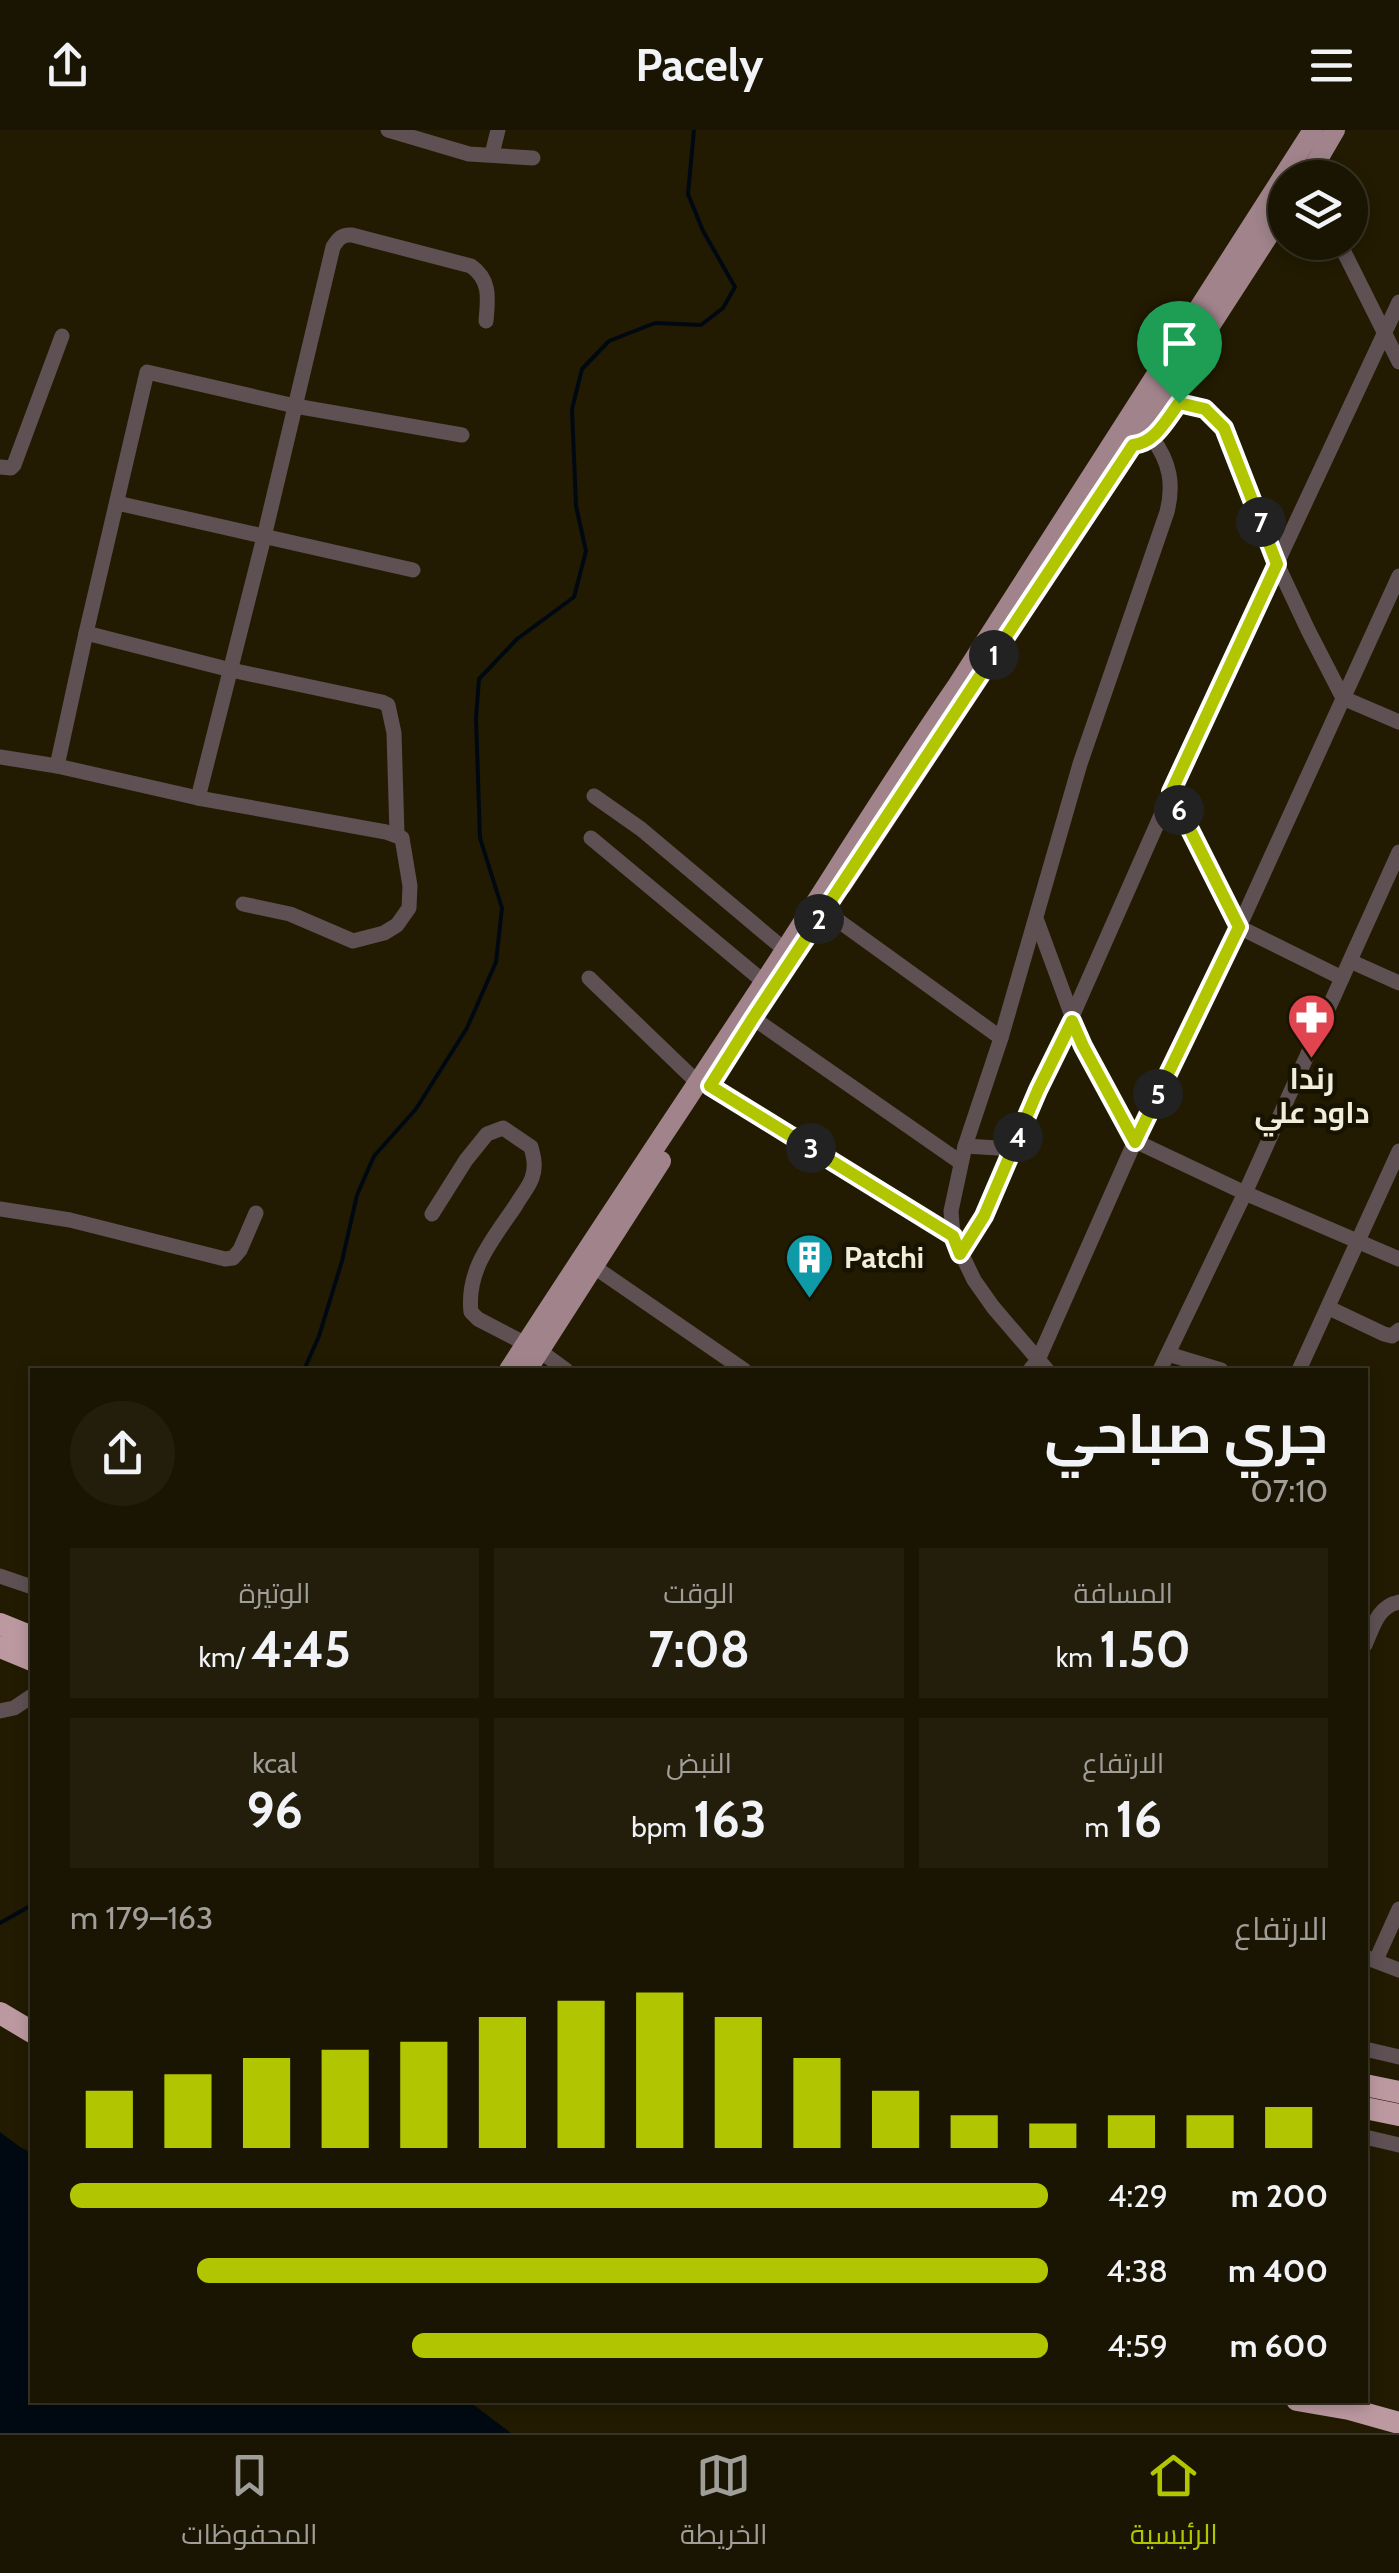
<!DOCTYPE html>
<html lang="ar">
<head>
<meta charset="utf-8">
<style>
	body { margin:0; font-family:Cabin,Cairo,sans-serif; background:#231d0c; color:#f1f3f6; direction:rtl; height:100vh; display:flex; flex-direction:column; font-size:38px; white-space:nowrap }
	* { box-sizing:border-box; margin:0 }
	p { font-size:32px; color:#9f9e99 }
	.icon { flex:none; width:55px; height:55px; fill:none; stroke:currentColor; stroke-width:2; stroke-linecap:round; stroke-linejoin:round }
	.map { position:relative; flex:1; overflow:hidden; direction:ltr }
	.drawer { position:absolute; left:30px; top:1238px; width:1338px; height:1035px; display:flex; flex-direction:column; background:#1a1402; border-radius:0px; box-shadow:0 5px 15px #0003,0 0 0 2px #383324; direction:rtl }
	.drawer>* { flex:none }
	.controls { position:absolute; left:1268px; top:30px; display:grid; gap:20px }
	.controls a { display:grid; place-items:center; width:100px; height:100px; border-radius:50%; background:#1a1402; box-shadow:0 5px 15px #0003,0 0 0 2px #383324; font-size:50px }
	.pin { position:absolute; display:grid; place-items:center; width:85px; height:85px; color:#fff; margin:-102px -42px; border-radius:50% 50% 50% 0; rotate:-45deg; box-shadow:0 0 10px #0007 }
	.pin .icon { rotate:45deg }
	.km { position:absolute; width:50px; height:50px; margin:-25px; border-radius:50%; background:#222; color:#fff; font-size:28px; line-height:50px; text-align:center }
	.round { display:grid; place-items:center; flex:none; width:105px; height:105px; border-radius:52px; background:#231d0c }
	.overview { display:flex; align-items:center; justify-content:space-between; height:170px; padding:0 40px }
	h1 { font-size:55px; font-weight:700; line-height:75px }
	.stats { display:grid; grid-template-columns:repeat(3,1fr); gap:15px; height:170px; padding:10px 40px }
	.stats div { display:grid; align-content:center; border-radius:0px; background:#231d0c; text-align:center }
	.stats b { font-size:50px; font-weight:700 }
	.stats small { font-size:28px; font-weight:400 }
	.stats p { font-size:28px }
	.chart { height:280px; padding:20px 40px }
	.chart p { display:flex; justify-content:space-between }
	.chart svg { width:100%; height:180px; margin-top:10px; stroke:#b1c500; stroke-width:6 }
	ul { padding:0 40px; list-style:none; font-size:32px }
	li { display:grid; grid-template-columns:160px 120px 1fr; align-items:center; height:75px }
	li i { height:25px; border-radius:12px; background:#b1c500 }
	header { display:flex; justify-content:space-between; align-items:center; height:130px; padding:0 40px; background:#1a1402; font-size:45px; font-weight:700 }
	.dock { display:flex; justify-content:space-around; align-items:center; height:140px; border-top:2px solid #383324; background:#1a1402; font-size:28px; color:#9f9e99 }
	.dock a { display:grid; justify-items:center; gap:5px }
	.dock .selected { color:#b1c500 }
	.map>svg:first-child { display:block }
	.water { fill:#000912 }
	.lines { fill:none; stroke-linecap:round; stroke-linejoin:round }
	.stream { stroke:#000912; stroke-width:4 }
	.minor { stroke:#5e5053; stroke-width:15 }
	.major { stroke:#a1848b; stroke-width:20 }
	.highway { stroke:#bc99a1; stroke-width:22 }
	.route-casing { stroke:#fff; stroke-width:20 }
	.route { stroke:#b1c500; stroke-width:12 }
	.labels { text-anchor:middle; stroke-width:9; stroke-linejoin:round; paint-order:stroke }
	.poi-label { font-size:30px; font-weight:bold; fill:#f0eddd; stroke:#181200 }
</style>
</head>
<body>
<header><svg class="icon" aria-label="menu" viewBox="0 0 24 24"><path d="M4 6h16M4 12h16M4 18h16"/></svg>Pacely<svg class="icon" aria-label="share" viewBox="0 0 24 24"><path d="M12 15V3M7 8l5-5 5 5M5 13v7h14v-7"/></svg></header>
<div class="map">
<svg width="1399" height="2303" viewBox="0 0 1399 2303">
	<rect width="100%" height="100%" fill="#221b02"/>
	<polygon class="water" points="0,2002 20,2017 32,2023 32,2270 467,2270 511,2303 0,2303"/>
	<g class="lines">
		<g class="stream">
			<polyline points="304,1240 319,1206 342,1131 357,1065 374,1026 416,979 467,898 496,832 502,778 480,708 476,588 479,549 517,509 574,467 586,421 576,376 572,279 582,239 609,211 655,193 701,195 723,178 735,157 703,101 688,64 694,0"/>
			<polyline points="0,1793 32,1775"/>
		</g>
		<g class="minor">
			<polyline points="388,0 469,24 533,28"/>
			<polyline points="492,24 498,0"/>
			<polyline points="1339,112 1399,232"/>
			<polyline points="1179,273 1205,279 1224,298 1277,434 1308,500 1343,568 1399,592"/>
			<polyline points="1147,312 1179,273 1179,267"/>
			<polyline points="0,337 11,338 14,335 62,206"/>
			<polyline points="117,373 413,440"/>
			<polyline points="86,503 231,540 382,572 388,575 394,603 397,704"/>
			<polyline points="0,627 57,636 198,668 386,702 402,708 410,756 409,778 397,795 384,803 353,811 290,784 243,774"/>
			<polyline points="57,636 86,503 147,242 295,276 462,305"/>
			<polyline points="1171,663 1239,797 1342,848"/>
			<polyline points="594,666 641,699 785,820"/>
			<path d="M198 668 264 407 333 117C338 109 342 104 352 105L471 136C491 150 488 169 486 191"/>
			<polyline points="591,708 764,852"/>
			<polyline points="825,781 1001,908"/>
			<polyline points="1037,791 1083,916 1135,1011 1245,1063 1399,1129"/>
			<polyline points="1350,831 1399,853"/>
			<polyline points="589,848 698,953"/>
			<polyline points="753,888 960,1032"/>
			<polyline points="710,956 953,1106"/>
			<polyline points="965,1016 1014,1019"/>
			<polyline points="0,1079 70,1090 225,1129 233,1128 240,1120 256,1083"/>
			<path d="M432 1084 466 1030 487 1004 503 998 531 1017C534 1028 536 1037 532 1048 529 1057 521 1066 516 1075 494 1108 466 1139 471 1182L478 1189 526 1214"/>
			<polyline points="960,1123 984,1086 1192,615 1399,172"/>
			<polyline points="593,1136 744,1240"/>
			<polyline points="1329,1178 1384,1204 1392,1206 1399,1200"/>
			<polyline points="540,1221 566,1240"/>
			<polyline points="1168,1224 1221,1240"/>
			<polyline points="1030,1240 1038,1230 1135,1011 1239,797 1399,446"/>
			<path d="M1047 1240 993 1177 974 1150 953 1106 951 1081 965 1016 1001 908 1080 634 1167 382C1174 354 1170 332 1152 308"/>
			<polyline points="1160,1240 1245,1063 1399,722"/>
			<polyline points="1299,1240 1399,1021"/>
			<polyline points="0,1446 32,1457"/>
			<path d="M1365 1515C1373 1497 1378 1476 1399 1472"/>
			<polyline points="0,1581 14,1578 32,1566"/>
			<polyline points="1365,1827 1399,1840"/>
			<polyline points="1376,1830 1399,1779"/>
			<polyline points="1365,1919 1399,1927"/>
			<polyline points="1365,2007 1399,2015"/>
		</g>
		<g class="major">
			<polyline points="1307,48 1335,0"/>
			<polyline points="841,756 1133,315 1285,80"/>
			<path d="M509 1240C592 1111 678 983 763 854 828 755 889 654 957 556L1313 0"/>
			<polyline points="527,1240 661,1031"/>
		</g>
		<g class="highway">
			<polyline points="0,1494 32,1507"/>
			<polyline points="0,1517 32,1530"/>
			<polyline points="0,1883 32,1902"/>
			<polyline points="1365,1955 1399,1962"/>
			<polyline points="1365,1978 1399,1985"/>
			<polyline points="1297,2270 1349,2279 1399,2293"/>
		</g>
	</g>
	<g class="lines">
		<defs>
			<path id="route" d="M1179 273 1205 279 1224 298 1277 434 1171 662 1239 797 1135 1012 1083 916 1072 891 1038 960 984 1086 960 1124 953 1106 710 956 753 888 1133 315C1155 313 1166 290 1179 273Z"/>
		</defs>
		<use href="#route" class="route-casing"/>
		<use href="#route" class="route"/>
	</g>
	<defs>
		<symbol id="pharmacy-pin" viewBox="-11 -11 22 30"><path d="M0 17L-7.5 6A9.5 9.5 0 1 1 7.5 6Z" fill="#e0444e" stroke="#181200"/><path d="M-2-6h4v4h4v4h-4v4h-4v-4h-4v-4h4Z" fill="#fff"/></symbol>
		<symbol id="building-pin" viewBox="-11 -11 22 30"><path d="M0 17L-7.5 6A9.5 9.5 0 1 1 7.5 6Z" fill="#0f9aa8" stroke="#181200"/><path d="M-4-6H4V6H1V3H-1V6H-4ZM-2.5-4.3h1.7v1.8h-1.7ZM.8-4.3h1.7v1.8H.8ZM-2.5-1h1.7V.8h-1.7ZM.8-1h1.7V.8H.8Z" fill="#fff"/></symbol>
	</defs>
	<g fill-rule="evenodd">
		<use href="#pharmacy-pin" x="1284" y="860" width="55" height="75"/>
		<use href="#building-pin" x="782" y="1100" width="55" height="75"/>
	</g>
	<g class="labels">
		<g class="poi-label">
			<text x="1312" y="959">رندا<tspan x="1312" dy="34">داود علي</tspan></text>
			<text x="844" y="1138" text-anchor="start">Patchi</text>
		</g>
	</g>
</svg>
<div class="controls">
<a><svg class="icon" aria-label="layers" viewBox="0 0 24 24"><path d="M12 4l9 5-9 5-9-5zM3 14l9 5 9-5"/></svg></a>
</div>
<div class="pin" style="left:1179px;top:273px;background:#1e9e55"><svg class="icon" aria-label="arrive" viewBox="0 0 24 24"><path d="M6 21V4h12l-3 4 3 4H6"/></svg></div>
<b class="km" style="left:994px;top:525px">1</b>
<b class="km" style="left:819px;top:789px">2</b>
<b class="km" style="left:811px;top:1018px">3</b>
<b class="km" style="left:1018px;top:1007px">4</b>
<b class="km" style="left:1158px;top:964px">5</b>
<b class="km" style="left:1179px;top:680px">6</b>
<b class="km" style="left:1261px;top:392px">7</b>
<section class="drawer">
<div class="overview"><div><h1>جري صباحي</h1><p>07:10</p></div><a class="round"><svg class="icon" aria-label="share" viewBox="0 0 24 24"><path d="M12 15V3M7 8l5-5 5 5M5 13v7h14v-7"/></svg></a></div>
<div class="stats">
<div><p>المسافة</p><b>1.50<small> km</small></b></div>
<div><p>الوقت</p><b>7:08</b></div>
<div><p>الوتيرة</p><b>4:45<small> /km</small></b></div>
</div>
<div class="stats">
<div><p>الارتفاع</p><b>16<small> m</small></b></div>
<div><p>النبض</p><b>163<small> bpm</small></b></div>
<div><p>kcal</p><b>96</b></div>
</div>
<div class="chart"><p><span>الارتفاع</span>163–179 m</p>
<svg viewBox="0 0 160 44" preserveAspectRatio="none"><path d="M5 44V30M15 44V26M25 44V22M35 44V20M45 44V18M55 44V12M65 44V8M75 44V6M85 44V12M95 44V22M105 44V30M115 44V36M125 44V38M135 44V36M145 44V36M155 44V34"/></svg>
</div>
<ul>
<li><b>200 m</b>4:29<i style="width:100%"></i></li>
<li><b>400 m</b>4:38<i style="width:87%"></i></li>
<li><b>600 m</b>4:59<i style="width:65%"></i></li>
</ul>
</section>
</div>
<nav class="dock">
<a class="selected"><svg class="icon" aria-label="home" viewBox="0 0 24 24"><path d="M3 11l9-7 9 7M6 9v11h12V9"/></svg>الرئيسية</a>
<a><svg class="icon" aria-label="map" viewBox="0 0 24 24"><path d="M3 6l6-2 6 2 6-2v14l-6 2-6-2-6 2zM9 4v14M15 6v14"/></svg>الخريطة</a>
<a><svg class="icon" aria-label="saved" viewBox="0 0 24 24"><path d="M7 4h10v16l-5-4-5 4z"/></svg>المحفوظات</a>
</nav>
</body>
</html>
